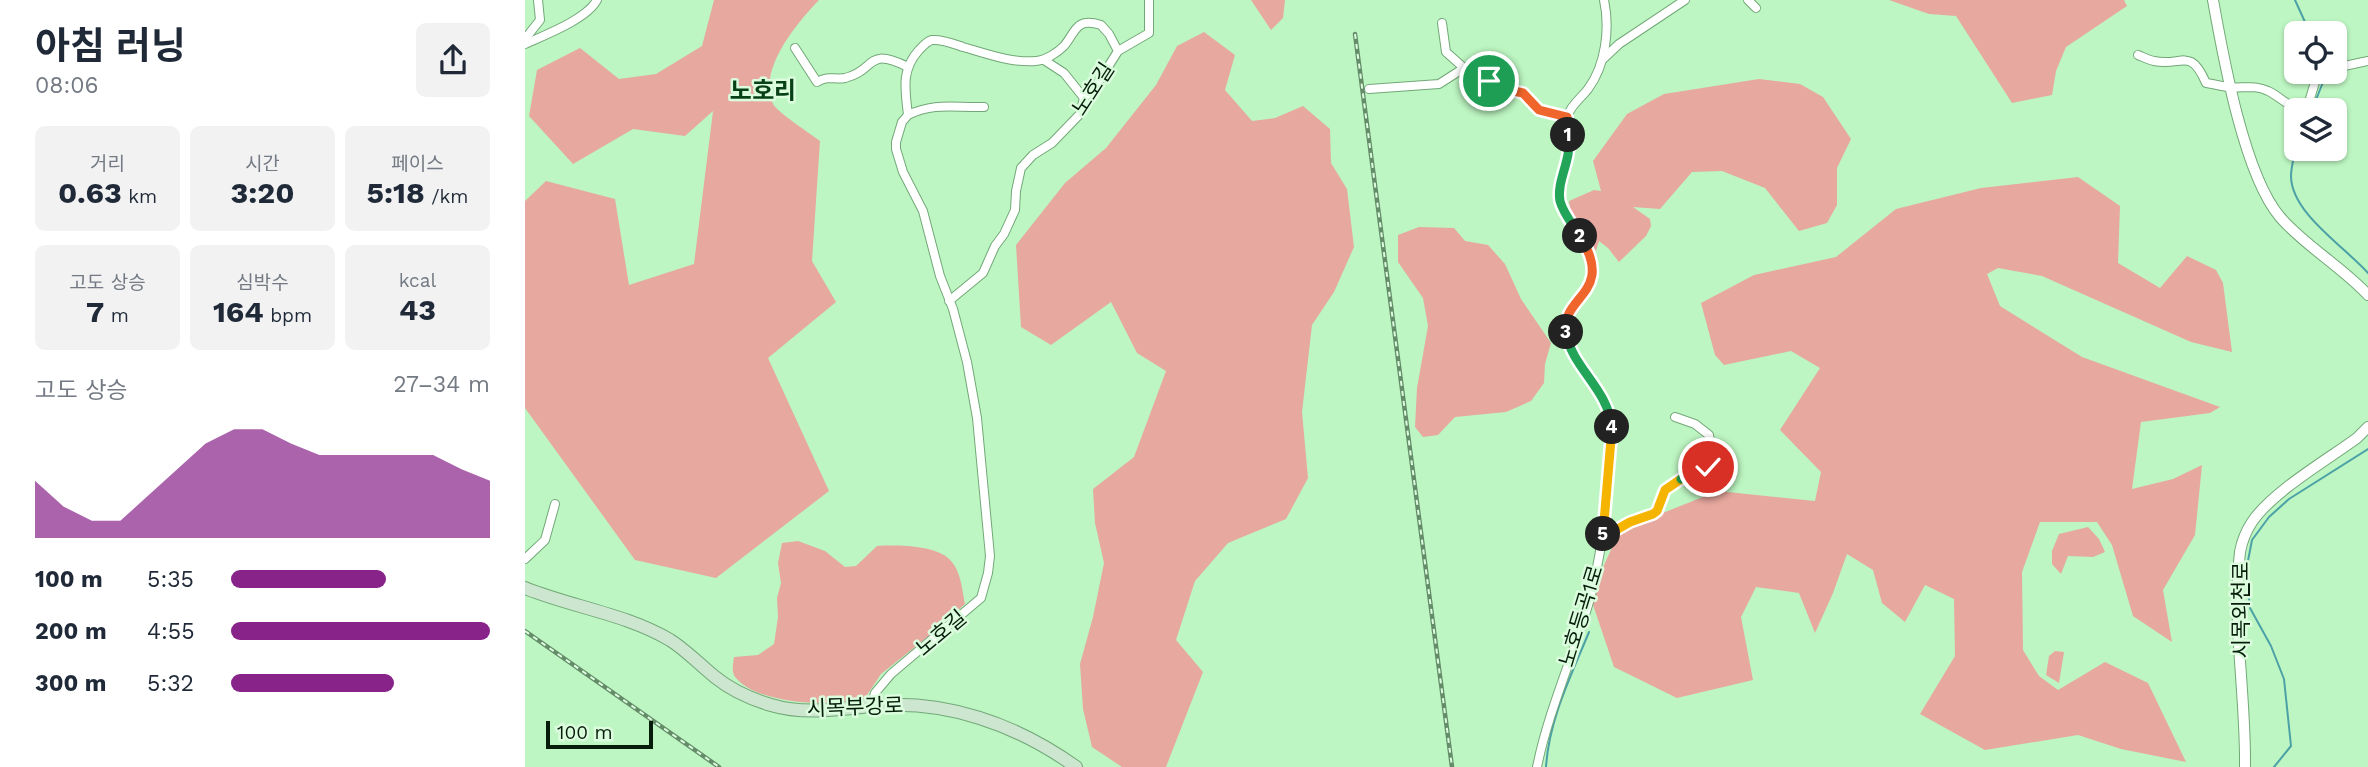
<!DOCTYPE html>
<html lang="ko">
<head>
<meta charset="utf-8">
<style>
	body { margin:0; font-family:"Work Sans","Noto Sans KR",sans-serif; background:#f2f2f3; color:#1f2937; height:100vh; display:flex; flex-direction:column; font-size:26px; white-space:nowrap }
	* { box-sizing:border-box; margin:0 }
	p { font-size:23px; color:#747a83 }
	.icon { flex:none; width:38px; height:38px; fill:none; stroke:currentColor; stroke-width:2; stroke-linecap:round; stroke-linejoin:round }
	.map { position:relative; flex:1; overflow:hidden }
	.sheet { display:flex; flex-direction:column; background:#fff; width:525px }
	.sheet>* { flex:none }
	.tools { position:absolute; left:1759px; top:21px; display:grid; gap:14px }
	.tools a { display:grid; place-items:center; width:63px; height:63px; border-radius:10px; background:#fff; box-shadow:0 2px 5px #0004; font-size:35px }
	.scale { position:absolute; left:21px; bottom:18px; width:107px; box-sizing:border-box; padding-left:7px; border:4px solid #071d0b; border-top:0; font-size:19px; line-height:24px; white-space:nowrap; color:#071d0b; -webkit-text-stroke:5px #dbfddd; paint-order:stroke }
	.pin { position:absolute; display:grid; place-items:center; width:60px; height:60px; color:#fff; margin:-30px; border:4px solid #fff; border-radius:50%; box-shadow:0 2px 7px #0007 }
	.km { position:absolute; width:35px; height:35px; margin:-18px; border-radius:50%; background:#222; color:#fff; font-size:19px; line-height:35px; text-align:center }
	.round { display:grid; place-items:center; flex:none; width:74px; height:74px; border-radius:10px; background:#f2f2f3 }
	.summary { display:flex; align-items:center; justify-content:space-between; height:119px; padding:0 35px }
	h1 { font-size:38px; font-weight:700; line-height:52px }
	.metrics { display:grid; grid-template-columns:repeat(3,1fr); gap:10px; height:119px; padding:7px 35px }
	.metrics div { display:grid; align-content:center; border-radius:10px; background:#f2f2f3; text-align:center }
	.metrics b { font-size:30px; font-weight:700 }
	.metrics small { font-size:19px; font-weight:400 }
	.metrics p { font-size:19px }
	.chart { height:196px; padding:14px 35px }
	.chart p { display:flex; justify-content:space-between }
	.chart svg { width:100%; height:126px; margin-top:7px; fill:#88238a; opacity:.7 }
	ul { padding:0 35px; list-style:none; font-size:23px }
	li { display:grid; grid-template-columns:112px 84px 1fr; align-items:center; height:52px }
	li i { height:18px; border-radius:9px; background:#88238a }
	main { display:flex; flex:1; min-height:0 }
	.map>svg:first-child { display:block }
	.green { fill:#e7a89f }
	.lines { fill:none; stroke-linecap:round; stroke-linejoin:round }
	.stream { stroke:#4ca1a6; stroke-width:2 }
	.minor-casing { stroke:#72a878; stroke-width:10 }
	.tertiary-casing { stroke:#72a878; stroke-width:12 }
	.secondary-casing { stroke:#72a878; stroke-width:14 }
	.minor { stroke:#fff; stroke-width:8 }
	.tertiary { stroke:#fff; stroke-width:10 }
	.secondary { stroke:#cce6d0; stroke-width:12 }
	.rail-casing { stroke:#648c69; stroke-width:4.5 }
	.rail { stroke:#dbfddd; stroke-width:2; stroke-dasharray:5; stroke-linecap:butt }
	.split-1-casing { stroke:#fff; stroke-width:14 }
	.split-2-casing { stroke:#fff; stroke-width:14 }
	.split-3-casing { stroke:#fff; stroke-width:14 }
	.split-4-casing { stroke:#fff; stroke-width:14 }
	.split-5-casing { stroke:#fff; stroke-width:14 }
	.split-6-casing { stroke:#fff; stroke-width:14 }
	.split-7-casing { stroke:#fff; stroke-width:14 }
	.split-1 { stroke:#f0652b; stroke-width:9 }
	.split-2 { stroke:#22a559; stroke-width:9 }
	.split-3 { stroke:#f0652b; stroke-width:9 }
	.split-4 { stroke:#22a559; stroke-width:9 }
	.split-5 { stroke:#f5b400; stroke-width:9 }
	.split-6 { stroke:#f5b400; stroke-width:9 }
	.split-7 { stroke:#22a559; stroke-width:9 }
	.labels { text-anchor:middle; stroke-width:5; stroke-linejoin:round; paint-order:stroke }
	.street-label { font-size:21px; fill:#071d0b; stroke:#dbfddd }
	.quarter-label { font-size:24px; font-weight:bold; fill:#084116; stroke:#dbfddd }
</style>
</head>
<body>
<main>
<section class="sheet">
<div class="summary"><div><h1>아침 러닝</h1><p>08:06</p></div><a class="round"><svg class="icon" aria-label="share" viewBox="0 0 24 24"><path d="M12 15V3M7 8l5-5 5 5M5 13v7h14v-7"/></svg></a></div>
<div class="metrics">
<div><p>거리</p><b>0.63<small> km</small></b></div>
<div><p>시간</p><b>3:20</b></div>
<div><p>페이스</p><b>5:18<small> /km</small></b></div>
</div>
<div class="metrics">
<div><p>고도 상승</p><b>7<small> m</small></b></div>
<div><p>심박수</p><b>164<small> bpm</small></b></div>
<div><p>kcal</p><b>43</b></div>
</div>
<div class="chart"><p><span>고도 상승</span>27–34 m</p>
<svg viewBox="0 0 160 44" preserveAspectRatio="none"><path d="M0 44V24L10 33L20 38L30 38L40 29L50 20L60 11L70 6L80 6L90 11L100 15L110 15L120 15L130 15L140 15L150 20L160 24V44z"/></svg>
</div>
<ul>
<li><b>100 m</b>5:35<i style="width:60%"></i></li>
<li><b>200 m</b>4:55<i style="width:100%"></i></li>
<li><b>300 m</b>5:32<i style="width:63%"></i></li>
</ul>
</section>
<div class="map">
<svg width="1843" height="767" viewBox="0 0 1843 767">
	<rect width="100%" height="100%" fill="#bdf6c2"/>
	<g class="green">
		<path d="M189 0H294C272 23 232 70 248 104 252 112 286 134 295 141L287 261 311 302 243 358 304 491 191 578 110 560 0 408V201L21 181 90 199 104 285 169 264 188 111 160 136 108 129 48 164 4 116 12 70 55 48 94 79 131 74 177 46Z"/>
		<polygon points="726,0 760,0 758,18 746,30"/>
		<polygon points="1364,0 1599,0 1602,6 1541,47 1531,71 1527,95 1487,103 1431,16 1404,14"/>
		<polygon points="679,32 710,55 700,90 727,121 750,118 778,106 805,129 806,163 822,189 829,247 809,292 787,325 777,412 783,478 761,519 703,543 670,581 651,640 678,672 641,767 597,767 567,747 558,709 555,664 568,617 579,563 570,523 568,489 609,457 641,371 612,353 586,302 526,345 496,327 491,245 540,183 581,148 631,85 652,46"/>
		<polygon points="1234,79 1275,84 1298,97 1326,139 1312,168 1312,205 1302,223 1274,231 1240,188 1197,171 1167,172 1135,209 1108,207 1125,219 1126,226 1121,236 1094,262 1083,248 1074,241 1071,251 1046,216 1044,201 1069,190 1076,191 1068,161 1102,114 1139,94"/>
		<polygon points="1553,177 1595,206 1593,263 1635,288 1662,256 1691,270 1698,283 1707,352 1666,342 1517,276 1473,268 1462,274 1475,306 1557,357 1695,407 1685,413 1616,422 1607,489 1648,479 1677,465 1670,535 1638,590 1647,642 1608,616 1587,545 1572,522 1515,522 1497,572 1498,650 1514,676 1533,690 1580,662 1623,683 1661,762 1596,749 1553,735 1460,750 1395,714 1430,656 1429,599 1400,585 1380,622 1357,603 1348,570 1322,554 1308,593 1290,633 1274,593 1231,587 1216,617 1228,680 1152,698 1089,667 1065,596 1095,530 1193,491 1290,501 1296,472 1255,430 1295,368 1266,351 1199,365 1190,355 1176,303 1229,275 1311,257 1371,209 1456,188"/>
		<polygon points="894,227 929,228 940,241 963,245 980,264 996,299 1026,343 1020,364 1019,383 1006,401 981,412 930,417 913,435 898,437 890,427 892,388 903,326 898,298 873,262 873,235"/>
		<polygon points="1563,527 1574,539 1580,552 1568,557 1543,556 1536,574 1527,564 1527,551 1534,534"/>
		<path d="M273 541 300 551 320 567 331 566 352 546C370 545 408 545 423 558 436 569 437 589 440 604L405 635 356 674 338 701C306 706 234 705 211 678 206 673 208 664 209 657L233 655 249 644 253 617 252 598 256 583 253 563 257 543Z"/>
		<polygon points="1530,651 1539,652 1534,683 1521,675 1524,656"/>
	</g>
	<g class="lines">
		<g class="stream">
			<polyline points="1770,0 1785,33"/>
			<polyline points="1787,110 1800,77 1798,73"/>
			<path d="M1771 148C1769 157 1766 167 1766 176 1766 213 1820 247 1843 273"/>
			<path d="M1021 767C1024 719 1046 676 1064 632"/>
			<polyline points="1749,767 1766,746 1759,679 1746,646 1725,608 1721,571 1727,540 1744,517 1764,499 1843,449"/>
		</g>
		<defs>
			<g id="minor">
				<polyline points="1223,0 1231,8"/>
				<polyline points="917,23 921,52 939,68 953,71 975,88 997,93 1014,110 1042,117"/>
				<polyline points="0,39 15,20 13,0"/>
				<path d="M0 44C20 35 62 19 72 0"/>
				<path d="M270 48 292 82C304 75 309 80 320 78 352 70 340 46 383 67"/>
				<polyline points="593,51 624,33 624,0"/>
				<path d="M1613 55C1618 57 1624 60 1629 61 1657 67 1665 46 1681 83 1688 84 1696 86 1703 87 1717 89 1729 84 1743 91 1757 97 1768 114 1783 105L1791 79 1796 72"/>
				<polyline points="1078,59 1094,44 1160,0"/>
				<polyline points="519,60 539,73 559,98"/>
				<polyline points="1810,68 1843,61"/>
				<polyline points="844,89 914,84 939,68"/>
				<path d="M383 115C410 102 430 108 459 107"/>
				<polyline points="1078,538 1105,522 1128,514 1132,511 1140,490 1148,483 1183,467 1188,458 1184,435 1170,424 1150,417"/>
				<polyline points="0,559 20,540 30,504"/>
				<path d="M346 706 350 693 366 674 456 598 463 573 465 556 452 418 442 362 428 309 415 276 398 211 378 172 371 149V142L377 122 383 115C380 89 376 70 394 50 398 46 402 41 407 40 417 39 429 44 438 47 463 54 486 63 511 61 521 60 532 53 539 46 551 32 550 17 576 25L584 34 593 51 573 83 559 98 555 114 527 143 508 155 496 168 491 191 490 210 479 234 470 246 458 273 424 301"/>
				<path d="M1012 767C1024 708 1050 653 1066 595 1075 559 1080 522 1083 485 1085 466 1088 446 1087 427 1085 390 1046 369 1041 333 1037 306 1071 295 1066 262 1064 240 1043 221 1035 201 1035 182 1045 165 1045 147 1045 136 1040 126 1043 115 1046 105 1057 97 1063 89 1081 65 1085 28 1079 0"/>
			</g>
			<g id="tertiary">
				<path d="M1688 0C1698 56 1719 175 1755 217 1779 245 1817 267 1843 295"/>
				<path d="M1720 767C1721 696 1707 623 1715 552 1717 541 1721 531 1727 522 1747 492 1802 460 1832 438L1843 427"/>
			</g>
			<path id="secondary" d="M0 588C47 607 101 614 145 640 161 650 175 665 190 677 206 690 226 699 246 705 279 715 314 709 347 706 420 699 491 724 551 767"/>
		</defs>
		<use href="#minor" class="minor-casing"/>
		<use href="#tertiary" class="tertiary-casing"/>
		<use href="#secondary" class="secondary-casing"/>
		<use href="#minor" class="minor"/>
		<use href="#tertiary" class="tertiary"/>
		<use href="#secondary" class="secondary"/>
		<defs>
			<g id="rail">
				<polyline points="830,34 927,767"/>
				<polyline points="0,631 194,767"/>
			</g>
		</defs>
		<use href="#rail" class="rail-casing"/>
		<use href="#rail" class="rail"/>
	</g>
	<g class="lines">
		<defs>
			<polyline id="split-1" points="964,81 975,88 998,93 1014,110 1042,117 1043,135"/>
			<path id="split-2" d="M1043 135C1048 159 1031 180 1035 201 1038 213 1048 225 1055 236"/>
			<path id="split-3" d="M1041 332C1036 295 1091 294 1055 236"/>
			<path id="split-4" d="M1041 332C1046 367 1082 387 1087 427"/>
			<polyline id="split-5" points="1078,534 1087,427"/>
			<polyline id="split-6" points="1078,534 1077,538 1105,522 1128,514 1132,511 1140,490 1156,479"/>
			<polyline id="split-7" points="1156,479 1183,467"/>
		</defs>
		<use href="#split-1" class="split-1-casing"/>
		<use href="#split-2" class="split-2-casing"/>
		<use href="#split-3" class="split-3-casing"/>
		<use href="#split-4" class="split-4-casing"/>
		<use href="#split-5" class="split-5-casing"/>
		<use href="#split-6" class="split-6-casing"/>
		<use href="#split-7" class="split-7-casing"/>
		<use href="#split-1" class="split-1"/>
		<use href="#split-2" class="split-2"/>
		<use href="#split-3" class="split-3"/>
		<use href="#split-4" class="split-4"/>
		<use href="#split-5" class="split-5"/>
		<use href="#split-6" class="split-6"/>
		<use href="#split-7" class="split-7"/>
	</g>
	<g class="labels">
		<g class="street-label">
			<text transform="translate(568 89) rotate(-57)" y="7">노호길</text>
			<text transform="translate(1716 610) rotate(-90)" y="7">시목외천로</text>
			<text transform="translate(1056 616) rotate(-73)" y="7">노호등곡1로</text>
			<text transform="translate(416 633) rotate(-40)" y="7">노호길</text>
			<text transform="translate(330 707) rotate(-2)" y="7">시목부강로</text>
		</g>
		<g class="quarter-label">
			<text x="238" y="99">노호리</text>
		</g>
	</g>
</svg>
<div class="tools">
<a><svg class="icon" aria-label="locate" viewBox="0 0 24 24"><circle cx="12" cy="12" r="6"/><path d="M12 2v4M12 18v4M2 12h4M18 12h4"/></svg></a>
<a><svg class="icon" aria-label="layers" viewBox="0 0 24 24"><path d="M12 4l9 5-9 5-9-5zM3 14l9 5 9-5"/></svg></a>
</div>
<div class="scale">100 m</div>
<div class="pin" style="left:964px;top:81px;background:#1e9e55"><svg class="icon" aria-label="arrive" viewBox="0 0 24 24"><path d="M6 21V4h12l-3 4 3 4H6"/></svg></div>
<div class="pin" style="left:1183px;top:467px;background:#d93025"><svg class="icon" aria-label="check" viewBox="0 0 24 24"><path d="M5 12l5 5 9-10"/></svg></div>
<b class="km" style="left:1043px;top:135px">1</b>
<b class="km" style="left:1055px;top:236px">2</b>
<b class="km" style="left:1041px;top:332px">3</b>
<b class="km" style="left:1087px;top:427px">4</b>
<b class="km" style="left:1078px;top:534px">5</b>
</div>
</main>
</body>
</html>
